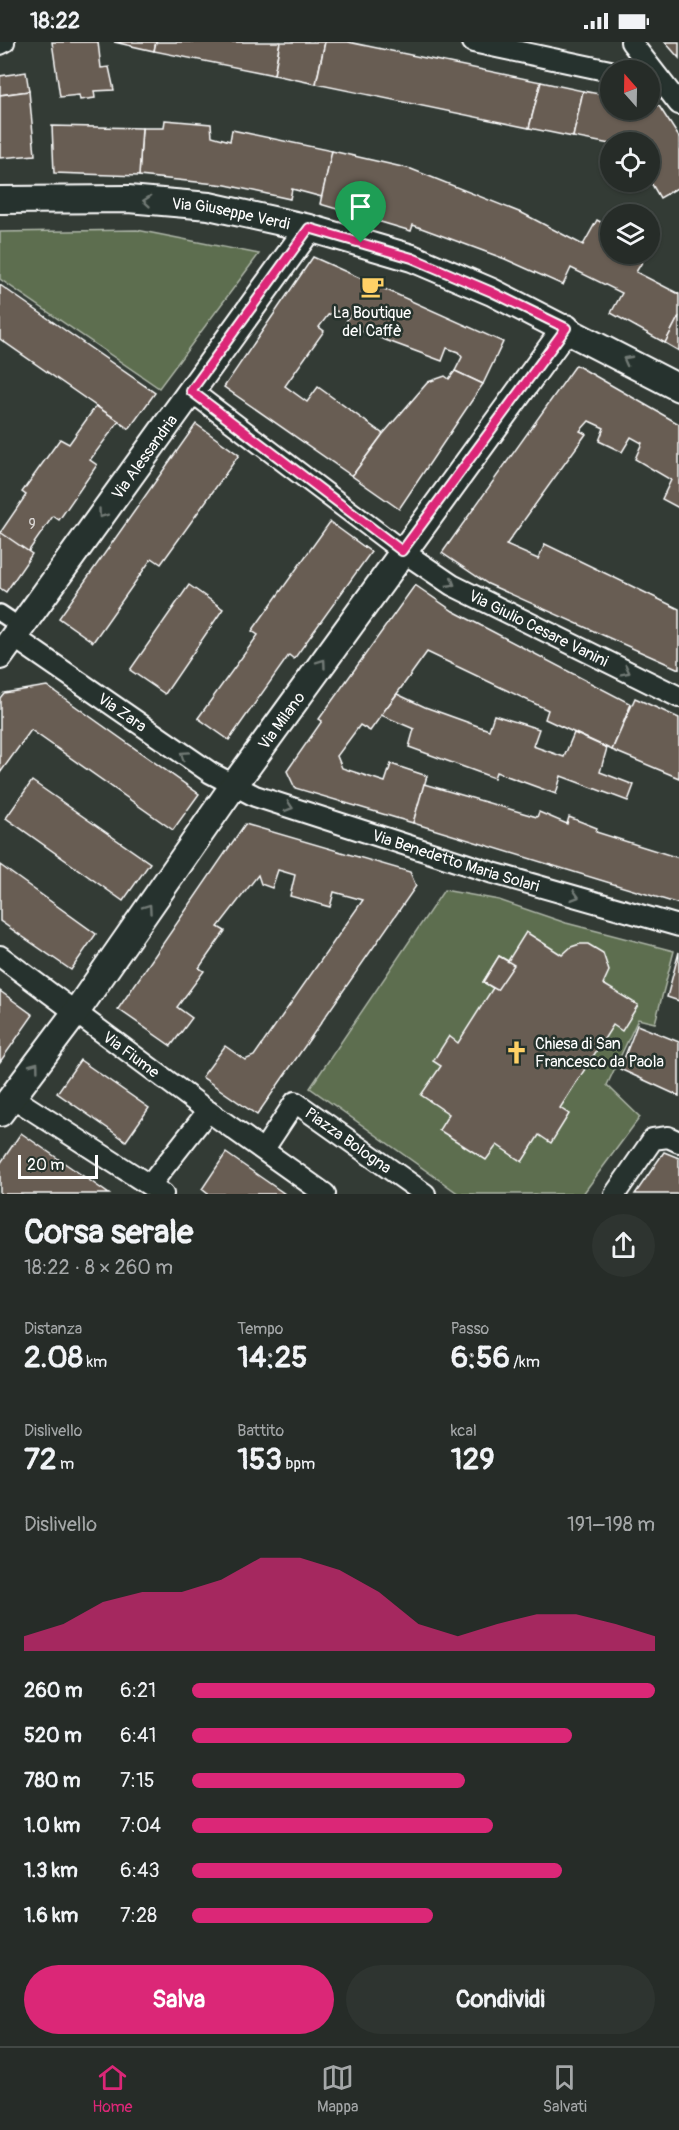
<!DOCTYPE html>
<html lang="it">
<head>
<meta charset="utf-8">
<style>
	body { margin:0; font-family:Pangolin,sans-serif; background:#2e3430; color:#f1f3f6; height:100vh; display:flex; flex-direction:column; font-size:22px; white-space:nowrap }
	* { box-sizing:border-box; margin:0 }
	p { font-size:20px; color:#a4a7a8 }
	.icon { flex:none; width:33px; height:33px; fill:none; stroke:currentColor; stroke-width:2; stroke-linecap:round; stroke-linejoin:round }
	.map { position:relative; height:1152px; overflow:hidden }
	.details { display:flex; flex-direction:column; background:#262c28; flex:1 }
	.details>* { flex:none }
	.needle { width:39px; rotate:340deg }
	.tools { position:absolute; left:600px; top:18px; display:grid; gap:12px }
	.tools a { display:grid; place-items:center; width:60px; height:60px; border-radius:50%; background:#262c28; box-shadow:0 2px 4px #0004,0 0 0 2px #424845; font-size:30px }
	.scale { position:absolute; left:18px; bottom:15px; width:80px; box-sizing:border-box; padding-left:6px; border:3px solid #fff; border-top:0; font-size:16px; line-height:21px; white-space:nowrap; color:#fff; -webkit-text-stroke:4px #26332d; paint-order:stroke }
	.pin { position:absolute; display:grid; place-items:center; width:51px; height:51px; color:#fff; margin:-62px -26px; border-radius:50% 50% 50% 0; rotate:-45deg; box-shadow:0 0 6px #0007 }
	.pin .icon { rotate:45deg }
	.round { display:grid; place-items:center; flex:none; width:63px; height:63px; border-radius:32px; background:#2e3430 }
	.overview { display:flex; align-items:center; justify-content:space-between; height:102px; padding:0 24px }
	h1 { font-size:33px; font-weight:700; line-height:45px }
	.metrics { display:grid; grid-template-columns:repeat(3,1fr); gap:9px; height:102px; padding:6px 24px }
	.metrics div { display:grid; align-content:center }
	.metrics b { font-size:30px; font-weight:700 }
	.metrics small { font-size:16px; font-weight:400 }
	.metrics p { font-size:16px }
	.chart { height:168px; padding:12px 24px }
	.chart p { display:flex; justify-content:space-between }
	.chart svg { width:100%; height:108px; margin-top:6px; fill:#db2777; opacity:.7 }
	.cta { display:flex; gap:12px; margin-top:auto; padding:12px 24px }
	.cta a { flex:1; height:69px; border-radius:36px; background:#db2777; color:#fff; font-size:24px; font-weight:700; line-height:69px; text-align:center }
	.cta a+a { background:#2e3430; color:#f1f3f6 }
	ul { padding:0 24px; list-style:none; font-size:20px }
	li { display:grid; grid-template-columns:96px 72px 1fr; align-items:center; height:45px }
	li i { height:15px; border-radius:8px; background:#db2777 }
	.status { display:flex; justify-content:space-between; align-items:center; height:42px; padding:0 30px; background:#262c28; direction:ltr }
	.status svg { height:16px; fill:currentColor }
	.dock { display:flex; justify-content:space-around; align-items:center; height:84px; border-top:2px solid #424845; background:#262c28; font-size:16px; color:#a4a7a8 }
	.dock a { display:grid; justify-items:center; gap:3px }
	.dock .on { color:#db2777 }
	.map>svg:first-child { display:block }
	.green { fill:#5d6e50; stroke:#aeb6a8; stroke-width:1.5 }
	.building { fill:#685d53; stroke:#fff; stroke-width:1.5 }
	.lines { fill:none; stroke-linecap:round; stroke-linejoin:round }
	.pedestrian-casing { stroke:#fff; stroke-width:20 }
	.minor-casing { stroke:#fff; stroke-width:24 }
	.tertiary-casing { stroke:#fff; stroke-width:30 }
	.pedestrian { stroke:#26332d; stroke-width:15 }
	.minor { stroke:#26332d; stroke-width:20 }
	.tertiary { stroke:#26332d; stroke-width:26 }
	.oneway { stroke:#727a76 }
	.route-casing { stroke:#fff; stroke-width:12 }
	.route { stroke:#db2777; stroke-width:8 }
	.labels { text-anchor:middle; stroke-width:5; stroke-linejoin:round; paint-order:stroke }
	.number-label { font-size:14px; fill:#d9d6d4 }
	.street-label { font-size:16px; fill:#fff; stroke:#26332d }
	.poi-label { font-size:16px; fill:#fff; stroke:#26332d }
</style>
</head>
<body>
<div class="status"><b>18:22</b><svg viewBox="0 0 49 12"><path d="M0 12V9h3v3zM5 12V6h3v6zM10 12V3h3v9zM15 12V0h3v12zM26 1h20v11H26zM47 4h2v5h-2z"/></svg></div>
<div class="map">
<svg width="679" height="1152" viewBox="0 0 679 1152">
	<rect width="100%" height="100%" fill="#333b35"/>
	<filter id="ink" filterUnits="userSpaceOnUse"><feTurbulence type="fractalNoise" baseFrequency=".0167" numOctaves="2"/><feDisplacementMap in="SourceGraphic" scale="12" xChannelSelector="R" yChannelSelector="G"/><feConvolveMatrix kernelMatrix="1 2 1 2 8 2 1 2 1" color-interpolation-filters="sRGB"/></filter>
	<g filter="url(#ink)">
		<g class="green">
			<polygon points="137,188 259,212 159,346 0,237 0,190"/>
			<polygon points="444,848 499,858 566,881 674,909 655,981 638,977 607,1043 640,1075 583,1152 459,1152 310,1046"/>
		</g>
		<g class="building">
			<polygon points="52,0 98,0 101,26 109,25 114,48 94,49 95,56 80,58 79,53 60,55"/>
			<polygon points="114,0 156,0 154,9"/>
			<polygon points="156,0 280,0 274,33 154,9"/>
			<polygon points="280,0 325,0 316,42 274,33"/>
			<polygon points="325,0 348,0 541,40 529,86 316,42"/>
			<polygon points="665,0 679,0 679,16"/>
			<polygon points="26,30 29,49 0,53 0,34"/>
			<polygon points="541,40 583,49 573,95 529,86"/>
			<polygon points="29,49 35,113 0,116 0,53"/>
			<polygon points="583,49 610,54 610,68 650,68 650,62 659,64 679,95 679,145 660,156 650,139 650,100 610,102 573,95"/>
			<polygon points="165,78 211,82 212,94 230,99 232,88 332,109 322,155 292,147 290,157 226,143 139,134 142,86 164,86"/>
			<polygon points="52,84 142,86 139,134 54,131"/>
			<polygon points="332,109 411,127 524,172 583,203 597,178 610,185 610,212 647,212 636,230 679,252 679,274 665,301 611,271 622,251 571,226 563,243 505,217 413,183 411,189 320,162"/>
			<polygon points="313,215 503,300 483,342 455,329 462,315 458,310 447,306 442,319 345,283 349,273 336,269 328,273 319,285 324,289 285,344 307,360 318,345 383,392 352,434 224,345"/>
			<polygon points="0,243 155,351 129,387 0,297"/>
			<polygon points="679,274 679,309 665,301"/>
			<polygon points="576,323 679,382 679,466 662,457 671,438 635,417 642,401 631,395 622,410 599,399 604,386 589,379 580,389 586,392 506,503 538,517 545,502 679,567 679,627 488,542 442,511"/>
			<polygon points="455,329 483,342 399,467 352,434 383,392 428,340 445,334 449,337"/>
			<polygon points="96,364 119,379 90,418 97,423 59,478 53,474 28,510 0,491 26,453 22,450 60,397 69,402"/>
			<polygon points="196,382 239,413 161,522 152,516 93,600 59,576"/>
			<polygon points="330,480 371,510 294,617 289,613 229,698 198,676 258,593 252,589"/>
			<polygon points="0,490 32,512 6,550 0,546"/>
			<polygon points="189,543 223,567 165,652 130,628"/>
			<polygon points="415,543 453,569 631,662 612,708 545,677 548,668 427,610 370,689 360,683 337,714 342,726 385,740 391,722 427,734 413,781 295,746 287,729 322,679 319,677"/>
			<polygon points="47,644 199,752 173,788 31,688 0,731 0,656 4,651"/>
			<polygon points="397,652 425,665 489,688 494,673 539,687 533,704 564,715 574,691 607,706 600,730 634,743 628,759 561,734 556,752 496,730 494,736 409,705 414,687 381,673"/>
			<polygon points="635,656 679,676 679,736 612,708"/>
			<polygon points="32,739 150,821 123,859 6,776"/>
			<polygon points="424,742 537,775 539,770 567,782 569,775 597,786 596,790 679,816 679,862 413,781"/>
			<polygon points="245,782 410,830 416,844 257,1073 202,1035 225,1004 245,1018 254,1014 363,858 334,850 330,865 290,854 295,833 278,828 272,846 261,842 258,833 218,885 225,889 199,926 204,929 177,965 192,976 171,1004 118,967"/>
			<polygon points="0,823 96,892 71,928 0,879"/>
			<polygon points="526,890 562,913 571,905 580,902 588,902 603,911 609,929 603,942 638,963 622,989 613,983 560,1066 569,1072 551,1101 539,1093 522,1120 497,1103 486,1118 439,1088 449,1072 421,1053 441,1024 433,1019 449,994 458,1001 493,946 483,940 499,914 508,919"/>
			<polygon points="679,910 679,959 667,955"/>
			<polygon points="499,914 514,923 497,948 483,940"/>
			<polygon points="0,949 33,973 0,1020"/>
			<polygon points="637,983 679,1000 679,1054 620,1027"/>
			<polygon points="80,1018 149,1066 126,1099 57,1051"/>
			<polygon points="21,1091 76,1129 109,1152 0,1152 0,1122"/>
			<polygon points="664,1110 679,1116 679,1152 635,1152"/>
			<polygon points="226,1111 259,1134 285,1152 208,1152 202,1147"/>
		</g>
		<g class="lines">
			<defs>
				<polyline id="pedestrian" points="0,571 21,585"/>
				<g id="minor">
					<polyline points="473,0 610,29"/>
					<polyline points="631,0 679,62"/>
					<polyline points="0,2 4,0"/>
					<path id="s1" d="M191 349 402 509 452 543 679 655"/>
					<path id="s2" d="M14 595 211 731 255 754 493 831 679 884"/>
					<path id="s3" d="M0 914 208 1069 325 1152"/>
					<polyline points="12,1055 163,1152"/>
					<path id="s4" d="M264 1107 295 1060 425 1152"/>
					<polyline points="150,1143 208,1069"/>
					<polyline points="615,1152 653,1097 668,1095 679,1100"/>
				</g>
				<g id="tertiary">
					<path id="s5" d="M0 158 128 157 209 164 309 186 412 216 492 250 679 346"/>
					<path id="s6" d="M0 614 309 186"/>
					<path id="s7" d="M0 1071 76 970 234 743 566 286"/>
				</g>
			</defs>
			<use href="#pedestrian" class="pedestrian-casing"/>
			<use href="#minor" class="minor-casing"/>
			<use href="#tertiary" class="tertiary-casing"/>
			<use href="#pedestrian" class="pedestrian"/>
			<use href="#minor" class="minor"/>
			<use href="#tertiary" class="tertiary"/>
		</g>
		<defs><path id="oneway-chevron" d="M-2-3.5L2.5 0L-2 3.5" fill="none" stroke-width="1.6" stroke-linecap="round" stroke-linejoin="round" transform="scale(1.5)"/></defs>
		<g class="oneway">
			<use href="#oneway-chevron" transform="translate(147 159) rotate(-175)"/>
			<use href="#oneway-chevron" transform="translate(627 318) rotate(-152)"/>
			<use href="#oneway-chevron" transform="translate(102 472) rotate(126)"/>
			<use href="#oneway-chevron" transform="translate(451 541) rotate(31)"/>
			<use href="#oneway-chevron" transform="translate(322 621) rotate(-54)"/>
			<use href="#oneway-chevron" transform="translate(626 629) rotate(27)"/>
			<use href="#oneway-chevron" transform="translate(184 713) rotate(-145)"/>
			<use href="#oneway-chevron" transform="translate(289 765) rotate(18)"/>
			<use href="#oneway-chevron" transform="translate(575 854) rotate(16)"/>
			<use href="#oneway-chevron" transform="translate(148 866) rotate(-55)"/>
			<use href="#oneway-chevron" transform="translate(35 1024) rotate(-53)"/>
		</g>
	</g>
	<g class="lines" filter="url(#ink)">
		<defs>
			<polygon id="route" points="309,186 412,216 492,250 566,286 402,509 191,349"/>
		</defs>
		<use href="#route" class="route-casing"/>
		<use href="#route" class="route"/>
	</g>
	<defs>
		<symbol id="cafe-bare" viewBox="-9 -9 18 18"><path d="M-5.5-4.5H6V0H3Q3 3.5 0 3.5H-2.5Q-5.5 3.5-5.5 0ZM3-3.2v2h1.7v-2ZM-6 4.5H4V6H-6Z" fill="#ffd166" stroke="#26332d" stroke-width="2.5" paint-order="stroke"/></symbol>
		<symbol id="church-bare" viewBox="-9 -9 18 18"><path d="M-1.2-6h2.4v3.5h3.3v2.4h-3.3V6h-2.4V-.1h-3.3v-2.4h3.3Z" fill="#ffd166" stroke="#26332d" stroke-width="2.5" paint-order="stroke"/></symbol>
	</defs>
	<g fill-rule="evenodd">
		<use href="#cafe-bare" x="356" y="228" width="33" height="33"/>
		<use href="#church-bare" x="500" y="994" width="33" height="33"/>
	</g>
	<g class="labels">
		<g class="number-label">
			<text x="32" y="487">9</text>
		</g>
		<g class="street-label">
			<text dy="6" stroke="none"><textPath href="#s5" startOffset="232">Via Giuseppe Verdi</textPath></text>
			<text dy="6" stroke="none"><textPath href="#s6" startOffset="246">Via Alessandria</textPath></text>
			<text dy="6" stroke="none"><textPath href="#s1" startOffset="422">Via Giulio Cesare Vanini</textPath></text>
			<text dy="6" stroke="none"><textPath href="#s2" startOffset="132">Via Zara</textPath></text>
			<text dy="6" stroke="none"><textPath href="#s7" startOffset="483">Via Milano</textPath></text>
			<text dy="6" stroke="none"><textPath href="#s2" startOffset="500">Via Benedetto Maria Solari</textPath></text>
			<text dy="6" stroke="none"><textPath href="#s3" startOffset="164">Via Fiume</textPath></text>
			<text dy="6" stroke="none"><textPath href="#s4" startOffset="122">Piazza Bologna</textPath></text>
		</g>
		<g class="poi-label">
			<text x="372" y="276">La Boutique<tspan x="372" dy="18">del Caffè</tspan></text>
			<text x="535" y="1007" text-anchor="start">Chiesa di San<tspan x="535" dy="18">Francesco da Paola</tspan></text>
		</g>
	</g>
</svg>
<div class="tools">
<a><svg class="needle" viewBox="-14 -14 28 28"><path d="M0-13l5 13h-10z" fill="#e53935"/><path d="M0 13l5-13h-10z" fill="#a4a7a8"/></svg></a>
<a><svg class="icon" aria-label="locate" viewBox="0 0 24 24"><circle cx="12" cy="12" r="6"/><path d="M12 2v4M12 18v4M2 12h4M18 12h4"/></svg></a>
<a><svg class="icon" aria-label="layers" viewBox="0 0 24 24"><path d="M12 4l9 5-9 5-9-5zM3 14l9 5 9-5"/></svg></a>
</div>
<div class="scale">20 m</div>
<div class="pin" style="left:361px;top:201px;background:#1e9e55"><svg class="icon" aria-label="arrive" viewBox="0 0 24 24"><path d="M6 21V4h12l-3 4 3 4H6"/></svg></div>
</div>
<section class="details">
<div class="overview"><div><h1>Corsa serale</h1><p>18:22 · 8 × 260 m</p></div><a class="round"><svg class="icon" aria-label="share" viewBox="0 0 24 24"><path d="M12 15V3M7 8l5-5 5 5M5 13v7h14v-7"/></svg></a></div>
<div class="metrics">
<div><p>Distanza</p><b>2.08<small> km</small></b></div>
<div><p>Tempo</p><b>14:25</b></div>
<div><p>Passo</p><b>6:56<small> /km</small></b></div>
</div>
<div class="metrics">
<div><p>Dislivello</p><b>72<small> m</small></b></div>
<div><p>Battito</p><b>153<small> bpm</small></b></div>
<div><p>kcal</p><b>129</b></div>
</div>
<div class="chart"><p><span>Dislivello</span>191–198 m</p>
<svg viewBox="0 0 160 44" preserveAspectRatio="none"><path d="M0 44V38L10 33L20 24L30 20L40 20L50 15L60 6L70 6L80 11L90 20L100 33L110 38L120 33L130 29L140 29L150 33L160 38V44z"/></svg>
</div>
<ul>
<li><b>260 m</b>6:21<i style="width:100%"></i></li>
<li><b>520 m</b>6:41<i style="width:82%"></i></li>
<li><b>780 m</b>7:15<i style="width:59%"></i></li>
<li><b>1.0 km</b>7:04<i style="width:65%"></i></li>
<li><b>1.3 km</b>6:43<i style="width:80%"></i></li>
<li><b>1.6 km</b>7:28<i style="width:52%"></i></li>
</ul>
<div class="cta"><a>Salva</a><a>Condividi</a></div>
</section>
<nav class="dock">
<a class="on"><svg class="icon" aria-label="home" viewBox="0 0 24 24"><path d="M3 11l9-7 9 7M6 9v11h12V9"/></svg>Home</a>
<a><svg class="icon" aria-label="map" viewBox="0 0 24 24"><path d="M3 6l6-2 6 2 6-2v14l-6 2-6-2-6 2zM9 4v14M15 6v14"/></svg>Mappa</a>
<a><svg class="icon" aria-label="saved" viewBox="0 0 24 24"><path d="M7 4h10v16l-5-4-5 4z"/></svg>Salvati</a>
</nav>
</body>
</html>
